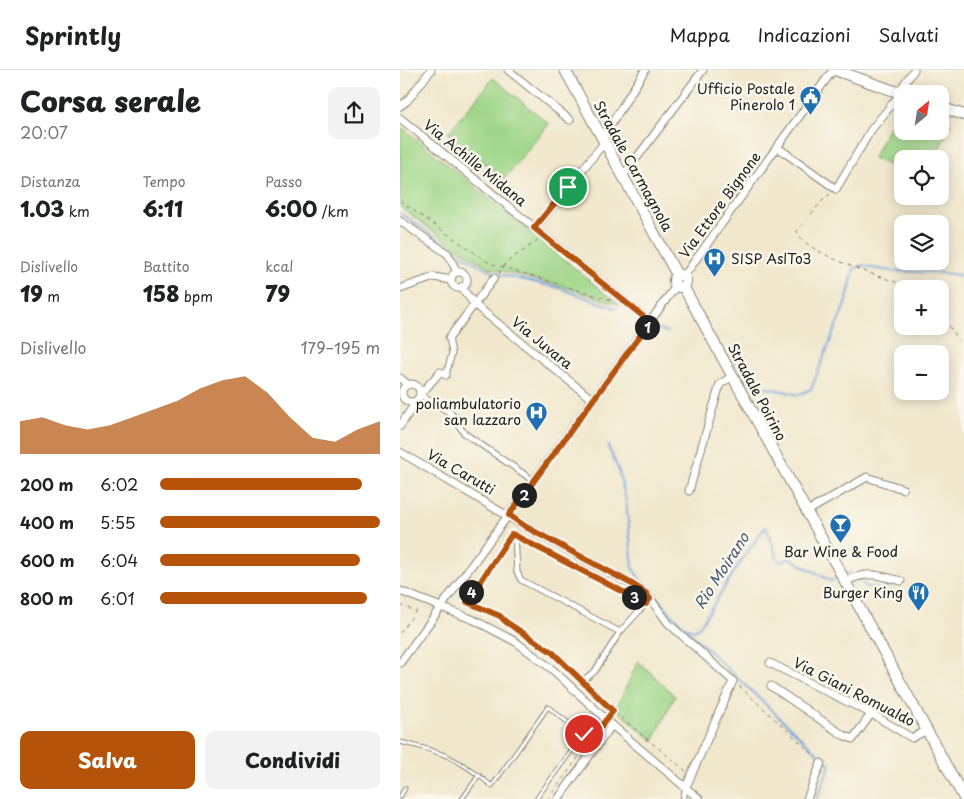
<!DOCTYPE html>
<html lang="it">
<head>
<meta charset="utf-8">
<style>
	body { margin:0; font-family:"Playpen Sans",sans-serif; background:#f2f2f2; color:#202124; height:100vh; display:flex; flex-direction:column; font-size:19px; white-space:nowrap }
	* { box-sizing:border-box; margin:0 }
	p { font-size:16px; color:#757577 }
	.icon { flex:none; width:28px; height:28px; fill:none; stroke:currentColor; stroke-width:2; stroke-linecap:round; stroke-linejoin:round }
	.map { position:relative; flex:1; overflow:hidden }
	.side { display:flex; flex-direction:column; background:#fff; width:400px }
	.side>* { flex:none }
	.needle { width:32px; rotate:30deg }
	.controls { position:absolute; left:494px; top:15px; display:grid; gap:10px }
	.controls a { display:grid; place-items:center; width:55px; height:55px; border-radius:10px; background:#fff; box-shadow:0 2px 12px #0003; font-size:25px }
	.pin { position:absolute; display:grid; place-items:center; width:42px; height:42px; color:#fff; margin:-21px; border:2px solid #fff; border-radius:50%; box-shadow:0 1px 5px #0007 }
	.km { position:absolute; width:25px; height:25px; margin:-12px; border-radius:50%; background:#222; color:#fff; font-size:14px; line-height:25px; text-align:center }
	.round { display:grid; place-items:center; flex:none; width:52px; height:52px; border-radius:10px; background:#f2f2f2 }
	.summary { display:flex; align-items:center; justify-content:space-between; height:85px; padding:0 20px }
	h1 { font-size:28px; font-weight:800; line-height:38px }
	.figures { display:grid; grid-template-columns:repeat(3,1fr); gap:8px; height:85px; padding:5px 20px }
	.figures div { display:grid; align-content:center }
	.figures b { font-size:21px; font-weight:800 }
	.figures small { font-size:14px; font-weight:400 }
	.figures p { font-size:14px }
	.chart { height:140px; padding:10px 20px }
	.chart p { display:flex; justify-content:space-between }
	.chart svg { width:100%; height:90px; margin-top:5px; fill:#b45309; opacity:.7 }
	.button { display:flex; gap:10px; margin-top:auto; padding:10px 20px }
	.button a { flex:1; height:58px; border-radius:10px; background:#b45309; color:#fff; font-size:20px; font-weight:800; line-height:58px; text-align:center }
	.button a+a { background:#f2f2f2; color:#202124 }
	ul { padding:0 20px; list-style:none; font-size:16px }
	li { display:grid; grid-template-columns:80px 60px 1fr; align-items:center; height:38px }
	li i { height:12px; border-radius:6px; background:#b45309 }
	header { display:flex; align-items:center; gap:30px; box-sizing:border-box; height:70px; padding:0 25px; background:#fff; border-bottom:1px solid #e0e0e0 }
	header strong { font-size:24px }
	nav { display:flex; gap:28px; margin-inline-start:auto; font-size:18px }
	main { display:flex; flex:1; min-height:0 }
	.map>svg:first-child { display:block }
	.green { fill:#9ed587; stroke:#5d7852 }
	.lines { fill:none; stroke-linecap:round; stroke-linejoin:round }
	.stream { stroke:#6da2da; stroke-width:2 }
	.service-casing { stroke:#868274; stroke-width:5 }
	.pedestrian-casing { stroke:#868274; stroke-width:7 }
	.minor-casing { stroke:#868274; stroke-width:9 }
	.secondary-casing { stroke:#868274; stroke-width:12 }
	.path { stroke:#868274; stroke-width:1; stroke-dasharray:4 4; stroke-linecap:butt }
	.service { stroke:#fff; stroke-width:3 }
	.pedestrian { stroke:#fff; stroke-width:5 }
	.minor { stroke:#fff; stroke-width:7 }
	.secondary { stroke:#fff; stroke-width:10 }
	.route-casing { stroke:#fff; stroke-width:10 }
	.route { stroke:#b45309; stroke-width:6 }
	.labels { text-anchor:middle; stroke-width:5; stroke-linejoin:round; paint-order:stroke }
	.poi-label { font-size:14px; fill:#1c1c1c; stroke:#fbf7ec; text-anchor:end }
	.street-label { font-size:14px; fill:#1c1c1c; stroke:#fbf7ec }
	.water-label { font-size:15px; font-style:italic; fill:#405871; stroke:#fbf7ec }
</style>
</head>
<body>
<header>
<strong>Sprintly</strong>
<nav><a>Mappa</a><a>Indicazioni</a><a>Salvati</a></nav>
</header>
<main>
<section class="side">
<div class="summary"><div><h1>Corsa serale</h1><p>20:07</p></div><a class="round"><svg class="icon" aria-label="share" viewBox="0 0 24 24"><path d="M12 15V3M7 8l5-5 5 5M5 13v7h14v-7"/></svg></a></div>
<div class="figures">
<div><p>Distanza</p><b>1.03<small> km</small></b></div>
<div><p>Tempo</p><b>6:11</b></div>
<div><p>Passo</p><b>6:00<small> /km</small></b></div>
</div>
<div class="figures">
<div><p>Dislivello</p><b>19<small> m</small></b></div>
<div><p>Battito</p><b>158<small> bpm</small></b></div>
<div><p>kcal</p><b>79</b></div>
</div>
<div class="chart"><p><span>Dislivello</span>179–195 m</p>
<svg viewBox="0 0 160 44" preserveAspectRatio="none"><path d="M0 44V28L10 26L20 30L30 32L40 30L50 26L60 22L70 18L80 12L90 8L100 6L110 14L120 26L130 36L140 38L150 32L160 28V44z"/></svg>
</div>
<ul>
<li><b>200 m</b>6:02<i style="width:92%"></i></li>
<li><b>400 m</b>5:55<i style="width:100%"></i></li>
<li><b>600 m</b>6:04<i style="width:91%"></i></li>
<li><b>800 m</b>6:01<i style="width:94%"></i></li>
</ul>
<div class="button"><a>Salva</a><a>Condividi</a></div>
</section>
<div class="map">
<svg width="564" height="729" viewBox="0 0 564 729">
	<rect width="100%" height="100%" fill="#fbf7ec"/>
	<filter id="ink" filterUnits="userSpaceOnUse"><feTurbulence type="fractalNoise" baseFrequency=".02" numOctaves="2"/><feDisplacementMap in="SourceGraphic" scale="10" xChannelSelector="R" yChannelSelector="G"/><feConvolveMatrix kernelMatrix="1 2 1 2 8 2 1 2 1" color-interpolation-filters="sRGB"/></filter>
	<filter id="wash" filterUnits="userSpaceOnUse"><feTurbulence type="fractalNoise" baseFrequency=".0096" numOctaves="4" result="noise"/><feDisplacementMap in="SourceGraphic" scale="20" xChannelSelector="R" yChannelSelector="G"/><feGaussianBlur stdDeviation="1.12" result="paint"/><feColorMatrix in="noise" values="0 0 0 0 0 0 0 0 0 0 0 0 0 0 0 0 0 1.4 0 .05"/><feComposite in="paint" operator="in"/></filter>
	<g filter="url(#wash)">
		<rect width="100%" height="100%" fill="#f0e7cc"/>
		<g class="green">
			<polygon points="93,8 149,54 104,109 48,63"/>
			<polygon points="500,35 502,36 502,61 540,61 540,49 551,53 535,89 502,89 502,101 473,88"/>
			<polygon points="0,56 220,235 168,218 90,198 54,176 0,137"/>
			<polygon points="238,591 275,626 253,671 216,639"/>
		</g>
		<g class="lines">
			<g class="stream">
				<polyline points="0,143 57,182 94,203 159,218 215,238"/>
				<polyline points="255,258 268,262"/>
				<path d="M332 291C335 296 338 303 342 308 350 317 385 320 398 325L411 319 447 229 454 199 462 195C485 203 504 201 528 202 540 202 552 204 564 206"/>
				<polyline points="208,376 218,399 226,431 233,498 241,511 293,566 430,695 417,729"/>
				<polyline points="445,504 449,502 453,505"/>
				<polyline points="459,509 465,516 479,520 491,515"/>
				<path d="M284 557 294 560 299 557C322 524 340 487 366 457L378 490 383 492 389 488 431 511 438 507"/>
			</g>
		</g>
	</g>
	<g filter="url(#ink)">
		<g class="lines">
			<defs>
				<g id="service">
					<path d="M0 672C43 682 58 688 92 716L148 637 197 675"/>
					<polyline points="0,727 5,718"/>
					<polyline points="62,729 79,705"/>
					<polyline points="136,729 184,664"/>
				</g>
				<g id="pedestrian">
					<polyline points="46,305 52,283 49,268"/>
					<polyline points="20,325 51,343 64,363 134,411"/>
					<polyline points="115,464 117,502 121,510 220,562"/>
					<polyline points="184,610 195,601 220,562 250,529"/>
					<polyline points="283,729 286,717"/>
				</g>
				<g id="minor">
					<polyline points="108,0 170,50"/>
					<polyline points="433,0 377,77 436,119 471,60 501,23 504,14 514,0"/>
					<polyline points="0,36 7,31 31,0"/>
					<polyline points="0,48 250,252"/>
					<polyline points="202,69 245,0"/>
					<polyline points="223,106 303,0"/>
					<polyline points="0,151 48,184 57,202"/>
					<polyline points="134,159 204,73"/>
					<circle cx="59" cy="210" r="8"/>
					<polyline points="284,206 377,77"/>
					<polyline points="61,217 75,235 193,330"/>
					<polyline points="0,219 34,207 51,210"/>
					<polyline points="49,268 94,208"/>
					<polyline points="0,308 8,315"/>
					<circle cx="11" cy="323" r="9"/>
					<polyline points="20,325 40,302 46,305"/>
					<polyline points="0,356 12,338 13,332"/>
					<polyline points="0,382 126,457 246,523 269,554 333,611 286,717"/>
					<polyline points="289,421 320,314 333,306"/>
					<polyline points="406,442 467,407 503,419"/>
					<path d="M445 512C466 500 479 505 501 511"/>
					<polyline points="0,521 74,550 116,572 153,600 212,655 299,729"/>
					<polyline points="0,593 276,216"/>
					<polyline points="370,593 472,644 512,668 527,660"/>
					<polyline points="371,616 443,665 453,669 471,644"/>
					<polyline points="158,729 212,655"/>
					<polyline points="407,729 421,693"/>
				</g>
				<g id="secondary">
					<polyline points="165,0 277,205"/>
					<polyline points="435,0 503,24"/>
					<polyline points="540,37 564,45"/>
					<circle cx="280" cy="211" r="6"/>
					<polyline points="283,216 564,728"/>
				</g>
			</defs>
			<use href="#service" class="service-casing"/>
			<use href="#pedestrian" class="pedestrian-casing"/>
			<use href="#minor" class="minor-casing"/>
			<use href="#secondary" class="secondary-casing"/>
			<g class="path">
				<polyline points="511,20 523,24"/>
				<path d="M430 124 421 132 397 161C403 185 491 209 514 219"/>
				<polyline points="0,131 89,193 211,230"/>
				<path d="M99 204C104 189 127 181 138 169"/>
				<polyline points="540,243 564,278"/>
				<polyline points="121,467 241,531"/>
				<polyline points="109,468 67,532 99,546 106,552 152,582 178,607"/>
				<polyline points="0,535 15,541"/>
				<polyline points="0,563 19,537"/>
				<polyline points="186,615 213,641 286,701"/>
				<polyline points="189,615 215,641 211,646"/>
				<polyline points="339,616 417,688"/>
				<polyline points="193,666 202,656"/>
				<polyline points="148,729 188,674"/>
			</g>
			<use href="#service" class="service"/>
			<use href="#pedestrian" class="pedestrian"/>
			<use href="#minor" class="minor"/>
			<use href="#secondary" class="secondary"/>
		</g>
	</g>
	<g class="lines" filter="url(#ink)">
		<defs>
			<polyline id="route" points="168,117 134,158 250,252 109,445 126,457 232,514 246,523 250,529 246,534 112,464 67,532 100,546 106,552 152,582 213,641 191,669 184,664"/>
		</defs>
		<use href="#route" class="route-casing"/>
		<use href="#route" class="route"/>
	</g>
	<defs>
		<symbol id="civic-pin" viewBox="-11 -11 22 30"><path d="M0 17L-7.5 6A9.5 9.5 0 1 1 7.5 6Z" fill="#1f6fb2" stroke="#fbf7ec"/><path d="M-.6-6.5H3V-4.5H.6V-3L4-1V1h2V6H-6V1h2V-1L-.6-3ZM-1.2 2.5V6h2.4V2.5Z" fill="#fff"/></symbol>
		<symbol id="hospital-pin" viewBox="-11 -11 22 30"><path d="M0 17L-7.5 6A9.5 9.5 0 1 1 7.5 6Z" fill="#1f6fb2" stroke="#fbf7ec"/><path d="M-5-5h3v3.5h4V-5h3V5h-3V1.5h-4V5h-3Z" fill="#fff"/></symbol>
		<symbol id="bar-pin" viewBox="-11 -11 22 30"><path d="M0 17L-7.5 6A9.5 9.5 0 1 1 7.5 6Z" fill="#1f6fb2" stroke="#fbf7ec"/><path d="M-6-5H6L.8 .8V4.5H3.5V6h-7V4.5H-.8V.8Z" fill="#fff"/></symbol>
		<symbol id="restaurant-pin" viewBox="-11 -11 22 30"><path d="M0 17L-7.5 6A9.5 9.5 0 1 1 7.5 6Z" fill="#1f6fb2" stroke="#fbf7ec"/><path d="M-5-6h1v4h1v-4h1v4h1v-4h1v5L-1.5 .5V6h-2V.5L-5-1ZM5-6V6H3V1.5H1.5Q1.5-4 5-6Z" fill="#fff"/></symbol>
	</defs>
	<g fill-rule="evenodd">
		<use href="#civic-pin" x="398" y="14" width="25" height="34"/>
		<use href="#hospital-pin" x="302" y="176" width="25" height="34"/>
		<use href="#hospital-pin" x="124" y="330" width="25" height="34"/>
		<use href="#bar-pin" x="428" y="442" width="25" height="34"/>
		<use href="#restaurant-pin" x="506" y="510" width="25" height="34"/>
	</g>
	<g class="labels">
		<g class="poi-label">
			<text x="395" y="24">Ufficio Postale<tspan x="395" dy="16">Pinerolo 1</tspan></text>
			<text x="331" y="194" text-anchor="start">SISP AslTo3</text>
			<text x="121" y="339">poliambulatorio<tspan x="121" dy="16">san lazzaro</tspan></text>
			<text x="441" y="487" text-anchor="middle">Bar Wine &amp; Food</text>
			<text x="503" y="528">Burger King</text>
		</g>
		<g class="street-label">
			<text transform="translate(75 93) rotate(39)" y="5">Via Achille Midana</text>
			<text transform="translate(233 96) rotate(61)" y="5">Stradale Carmagnola</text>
			<text transform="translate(320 135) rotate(-54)" y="5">Via Ettore Bignone</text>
			<text transform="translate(142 273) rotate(39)" y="5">Via Juvara</text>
			<text transform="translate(357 322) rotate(62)" y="5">Stradale Poirino</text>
			<text transform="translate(61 402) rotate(30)" y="5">Via Carutti</text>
			<text transform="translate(454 622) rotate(27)" y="5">Via Giani Romualdo</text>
		</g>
		<g class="water-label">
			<text transform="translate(322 501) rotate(-57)" y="5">Rio Moirano</text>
		</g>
	</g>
</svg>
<div class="controls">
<a><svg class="needle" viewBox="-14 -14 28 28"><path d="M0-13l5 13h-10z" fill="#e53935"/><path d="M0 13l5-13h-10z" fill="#757577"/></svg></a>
<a><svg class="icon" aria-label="locate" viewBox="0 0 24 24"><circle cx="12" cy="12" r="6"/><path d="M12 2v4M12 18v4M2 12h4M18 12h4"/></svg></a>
<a><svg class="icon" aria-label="layers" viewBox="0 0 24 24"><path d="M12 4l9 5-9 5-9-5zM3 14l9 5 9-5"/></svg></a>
<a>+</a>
<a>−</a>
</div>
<div class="pin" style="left:168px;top:117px;background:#1e9e55"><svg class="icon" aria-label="arrive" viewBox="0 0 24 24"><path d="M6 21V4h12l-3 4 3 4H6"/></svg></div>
<div class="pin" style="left:184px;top:664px;background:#d93025"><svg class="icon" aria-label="check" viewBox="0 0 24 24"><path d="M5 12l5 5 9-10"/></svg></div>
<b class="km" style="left:247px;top:257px">1</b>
<b class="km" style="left:124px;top:425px">2</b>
<b class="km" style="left:234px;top:527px">3</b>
<b class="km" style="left:71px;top:522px">4</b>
</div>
</main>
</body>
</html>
